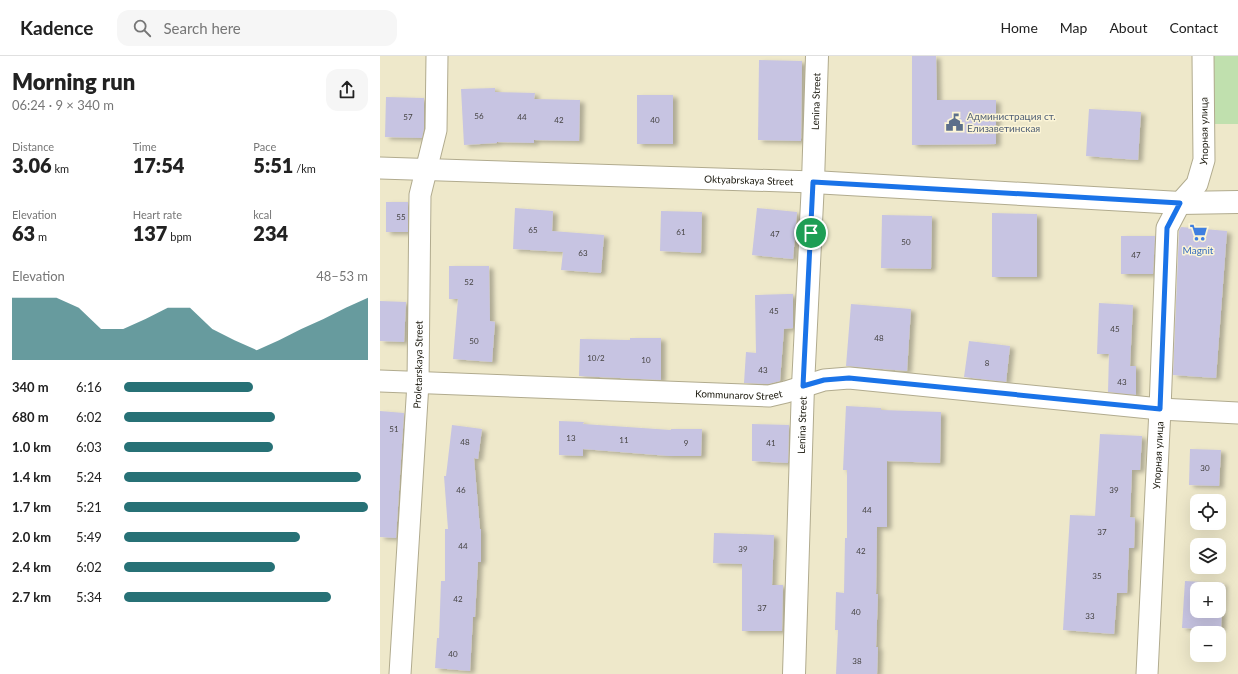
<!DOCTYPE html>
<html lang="en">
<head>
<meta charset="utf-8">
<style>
	body { margin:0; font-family:Lato,sans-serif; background:#f6f6f6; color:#222; height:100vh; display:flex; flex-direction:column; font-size:15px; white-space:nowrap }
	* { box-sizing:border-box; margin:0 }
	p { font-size:13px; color:#767676 }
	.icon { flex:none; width:22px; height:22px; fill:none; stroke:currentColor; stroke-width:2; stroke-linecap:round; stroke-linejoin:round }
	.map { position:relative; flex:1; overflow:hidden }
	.drawer { display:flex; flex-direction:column; background:#fff; width:380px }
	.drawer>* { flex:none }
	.buttons { position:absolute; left:810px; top:438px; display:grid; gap:8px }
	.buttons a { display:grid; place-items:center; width:36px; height:36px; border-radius:8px; background:#fff; box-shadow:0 4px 16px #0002; font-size:20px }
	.pin { position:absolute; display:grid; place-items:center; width:34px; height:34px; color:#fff; margin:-17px; border:2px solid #fff; border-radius:50%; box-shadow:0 1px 4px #0007 }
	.round { display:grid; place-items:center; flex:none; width:42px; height:42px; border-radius:12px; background:#f6f6f6 }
	.summary { display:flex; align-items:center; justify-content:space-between; height:68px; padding:0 12px }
	h1 { font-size:22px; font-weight:800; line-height:30px }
	.metrics { display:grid; grid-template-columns:repeat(3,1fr); gap:6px; height:68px; padding:4px 12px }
	.metrics div { display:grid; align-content:center }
	.metrics b { font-size:20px; font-weight:800 }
	.metrics small { font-size:11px; font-weight:400 }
	.metrics p { font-size:11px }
	.chart { height:112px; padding:8px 12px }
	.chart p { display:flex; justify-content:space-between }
	.chart svg { width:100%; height:72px; margin-top:4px; fill:#277176; opacity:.7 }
	ul { padding:0 12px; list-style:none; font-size:13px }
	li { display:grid; grid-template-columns:64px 48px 1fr; align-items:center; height:30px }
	li i { height:10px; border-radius:5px; background:#277176 }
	header { display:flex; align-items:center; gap:24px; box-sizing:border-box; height:56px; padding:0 20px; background:#fff; border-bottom:1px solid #e0e0e0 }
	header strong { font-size:19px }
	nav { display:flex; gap:22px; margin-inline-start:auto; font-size:14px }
	.search { width:280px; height:36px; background:#f6f6f6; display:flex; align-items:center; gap:10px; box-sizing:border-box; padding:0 14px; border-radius:12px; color:#767676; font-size:15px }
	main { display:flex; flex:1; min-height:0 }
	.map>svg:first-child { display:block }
	.green { fill:#c0e0ae }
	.building { fill:#c7c4e2; fill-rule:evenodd; filter:url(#shadow) }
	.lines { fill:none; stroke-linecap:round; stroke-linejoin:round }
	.minor-casing { stroke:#b1ab8e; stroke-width:23 }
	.tertiary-casing { stroke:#b1ab8e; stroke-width:24 }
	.minor { stroke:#fff; stroke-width:21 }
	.tertiary { stroke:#fff; stroke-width:22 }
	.route-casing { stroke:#fff; stroke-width:8 }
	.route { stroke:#1a73e8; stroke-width:5 }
	.labels { text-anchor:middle; stroke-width:3; stroke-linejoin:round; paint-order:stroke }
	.number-label { font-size:8px; fill:#454342 }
	.street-label { font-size:10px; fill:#1a180d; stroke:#fcf5d7 }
	.service-label { font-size:10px; fill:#4e5e75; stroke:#fcf5d7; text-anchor:start }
	.shop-label { font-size:10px; fill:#366cbe; stroke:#fcf5d7 }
</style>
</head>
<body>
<header>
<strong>Kadence</strong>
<div class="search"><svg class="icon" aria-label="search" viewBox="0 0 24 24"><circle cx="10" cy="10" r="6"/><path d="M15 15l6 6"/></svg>Search here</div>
<nav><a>Home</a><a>Map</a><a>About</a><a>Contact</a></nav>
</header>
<main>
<section class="drawer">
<div class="summary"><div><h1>Morning run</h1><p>06:24 · 9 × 340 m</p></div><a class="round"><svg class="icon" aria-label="share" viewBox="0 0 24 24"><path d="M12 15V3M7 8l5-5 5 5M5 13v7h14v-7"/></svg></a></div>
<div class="metrics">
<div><p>Distance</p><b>3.06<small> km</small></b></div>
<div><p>Time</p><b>17:54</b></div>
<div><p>Pace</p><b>5:51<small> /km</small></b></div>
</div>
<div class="metrics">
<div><p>Elevation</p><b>63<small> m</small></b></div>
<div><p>Heart rate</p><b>137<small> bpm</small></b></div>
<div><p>kcal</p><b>234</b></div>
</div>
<div class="chart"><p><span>Elevation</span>48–53 m</p>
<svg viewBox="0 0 160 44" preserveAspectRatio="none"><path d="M0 44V6L10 6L20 6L30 12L40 25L50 25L60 19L70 12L80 12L90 25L100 32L110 38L120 32L130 25L140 19L150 12L160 6V44z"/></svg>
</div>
<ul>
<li><b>340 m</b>6:16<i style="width:53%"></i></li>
<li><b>680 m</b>6:02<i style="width:62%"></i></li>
<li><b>1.0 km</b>6:03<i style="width:61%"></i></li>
<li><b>1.4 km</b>5:24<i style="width:97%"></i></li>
<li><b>1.7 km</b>5:21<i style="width:100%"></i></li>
<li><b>2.0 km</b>5:49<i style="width:72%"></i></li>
<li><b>2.4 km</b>6:02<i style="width:62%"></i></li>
<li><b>2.7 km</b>5:34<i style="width:85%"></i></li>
</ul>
</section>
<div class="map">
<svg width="858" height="618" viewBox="0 0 858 618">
	<defs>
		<filter id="shadow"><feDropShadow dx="4.5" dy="2.5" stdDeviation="2" flood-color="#0004"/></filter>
	</defs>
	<rect width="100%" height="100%" fill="#eee8ca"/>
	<polygon class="green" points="827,0 858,0 858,68 825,68"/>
	<g class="building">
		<polygon points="532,0 556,0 557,44 616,44 616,88 532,89"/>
		<polygon points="379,4 422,5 421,85 378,84"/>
		<polygon points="115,32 115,36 155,37 154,43 200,44 199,85 154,84 154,87 117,86 117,87 84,89 81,33"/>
		<rect x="257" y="39" width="36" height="49"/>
		<polygon points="6,41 44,42 44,72 42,82 5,81"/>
		<polygon points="709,53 761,56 758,104 706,100"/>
		<rect x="6" y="146" width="22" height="30"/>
		<polygon points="135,152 173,155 172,175 224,179 221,217 181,214 183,196 133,193"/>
		<polygon points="377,152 417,156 413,203 372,199"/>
		<polygon points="281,155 322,156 321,197 280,195"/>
		<polygon points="612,157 657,158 657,221 612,221"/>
		<polygon points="502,159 552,160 551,213 501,212"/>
		<polygon points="801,171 847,175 836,322 793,319 799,175"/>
		<polygon points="741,180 775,180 773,218 741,218"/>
		<polygon points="69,210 109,210 110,265 115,266 112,306 73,303 78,243 69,243"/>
		<polygon points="408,238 413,238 413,272 404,273 400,325 388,328 364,327 366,296 376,297 375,239"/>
		<polygon points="0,245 26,246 24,286 0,285"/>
		<polygon points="719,247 753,249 750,310 756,310 756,339 728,336 729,298 717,298"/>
		<polygon points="471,248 531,253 527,315 466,310"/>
		<polygon points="250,282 281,282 281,324 199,320 200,283 250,284"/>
		<polygon points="589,285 630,290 626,326 584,321"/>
		<polygon points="466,350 501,352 501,354 561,356 560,407 507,405 507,471 497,471 496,538 498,538 496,591 498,591 497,618 456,618 458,574 455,574 456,536 464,537 465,482 467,482 467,414 463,414"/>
		<polygon points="0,355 24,357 16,482 0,481"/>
		<polygon points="179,365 204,366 203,368 291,374 291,373 322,373 321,400 289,400 203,393 203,400 179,399"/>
		<polygon points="372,368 409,369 408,407 372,405"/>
		<polygon points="72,369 102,373 98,403 94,402 100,473 101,473 101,506 98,506 95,561 93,561 90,615 55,612 57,582 59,582 61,525 65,525 65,473 68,473 64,420 66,420"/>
		<polygon points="720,378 762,380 760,414 752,414 750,461 755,462 754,492 749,492 747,537 737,537 734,578 683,574 690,459 715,460"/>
		<polygon points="810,393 841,394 839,430 809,429"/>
		<polygon points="334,477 394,479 392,529 403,529 402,575 362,575 362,508 333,507"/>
		<path d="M805 525 843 527 841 574 802 572ZM817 533H839V555H817Z"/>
	</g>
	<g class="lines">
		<defs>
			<g id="minor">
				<path id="s1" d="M0 112 433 126"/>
				<path id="s2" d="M0 325 389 340 406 336 444 324 469 322 780 353 858 357"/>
				<path id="s3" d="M20 618 38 327 40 139 56 74 57 0"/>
				<path id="s4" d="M767 618 780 353 787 172 800 147 817 128 824 104 823 0"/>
			</g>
			<g id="tertiary">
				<polyline points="433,126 800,147 858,146"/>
				<path id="s5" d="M414 618 423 330 433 126 437 0"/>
			</g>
		</defs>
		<use href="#minor" class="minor-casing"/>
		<use href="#tertiary" class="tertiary-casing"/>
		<use href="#minor" class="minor"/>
		<use href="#tertiary" class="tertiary"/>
	</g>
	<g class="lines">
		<defs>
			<polygon id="route" points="433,126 800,147 787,172 780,353 469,322 444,324 423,330"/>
		</defs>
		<use href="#route" class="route-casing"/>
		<use href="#route" class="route"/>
	</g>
	<defs>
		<symbol id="civic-bare" viewBox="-9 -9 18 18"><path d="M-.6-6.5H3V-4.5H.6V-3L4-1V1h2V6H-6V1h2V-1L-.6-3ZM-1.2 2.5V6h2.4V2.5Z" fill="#5c6f8a" stroke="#fcf5d7" stroke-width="2.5" paint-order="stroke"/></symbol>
		<symbol id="supermarket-bare" viewBox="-9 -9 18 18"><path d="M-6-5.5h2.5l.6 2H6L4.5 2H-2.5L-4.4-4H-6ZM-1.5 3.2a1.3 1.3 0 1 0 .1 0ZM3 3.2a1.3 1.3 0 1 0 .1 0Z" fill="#3f7fe0" stroke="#fcf5d7" stroke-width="2.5" paint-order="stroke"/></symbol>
	</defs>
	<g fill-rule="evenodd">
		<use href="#civic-bare" x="562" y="54" width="25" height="25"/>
		<use href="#supermarket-bare" x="806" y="164" width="25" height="25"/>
	</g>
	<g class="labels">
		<g class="number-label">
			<text x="99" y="63">56</text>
			<text x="28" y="64">57</text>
			<text x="142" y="64">44</text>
			<text x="179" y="67">42</text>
			<text x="275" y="67">40</text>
			<text x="21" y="164">55</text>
			<text x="153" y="177">65</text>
			<text x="301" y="179">61</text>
			<text x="395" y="181">47</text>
			<text x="526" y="189">50</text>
			<text x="203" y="200">63</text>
			<text x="756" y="202">47</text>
			<text x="89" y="229">52</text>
			<text x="394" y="258">45</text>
			<text x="735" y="276">45</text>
			<text x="499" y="285">48</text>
			<text x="94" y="288">50</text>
			<text x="216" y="305">10/2</text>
			<text x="266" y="307">10</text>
			<text x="607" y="310">8</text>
			<text x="383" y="317">43</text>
			<text x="742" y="329">43</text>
			<text x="14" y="376">51</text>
			<text x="191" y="385">13</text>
			<text x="244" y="387">11</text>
			<text x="85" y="389">48</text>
			<text x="306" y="390">9</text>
			<text x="391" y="390">41</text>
			<text x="825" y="415">30</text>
			<text x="81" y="437">46</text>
			<text x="734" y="437">39</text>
			<text x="487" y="457">44</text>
			<text x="722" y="479">37</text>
			<text x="83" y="493">44</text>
			<text x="363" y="496">39</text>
			<text x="481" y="498">42</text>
			<text x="717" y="523">35</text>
			<text x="78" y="546">42</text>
			<text x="382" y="555">37</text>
			<text x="476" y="559">40</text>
			<text x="710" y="563">33</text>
			<text x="73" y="601">40</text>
			<text x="477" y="608">38</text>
		</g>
		<g class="street-label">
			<text dy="4" stroke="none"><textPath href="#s5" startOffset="573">Lenina Street</textPath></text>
			<text dy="4" stroke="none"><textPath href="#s4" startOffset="554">Упорная улица</textPath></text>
			<text dy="4" stroke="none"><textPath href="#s1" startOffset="369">Oktyabrskaya Street</textPath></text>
			<text dy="4" stroke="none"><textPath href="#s3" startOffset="310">Proletarskaya Street</textPath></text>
			<text dy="4" stroke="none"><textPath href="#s2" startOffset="359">Kommunarov Street</textPath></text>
			<text dy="4" stroke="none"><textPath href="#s5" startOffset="249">Lenina Street</textPath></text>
			<text dy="4" stroke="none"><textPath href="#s4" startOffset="219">Упорная улица</textPath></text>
		</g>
		<g class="service-label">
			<text x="587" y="64">Администрация ст.<tspan x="587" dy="12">Елизаветинская</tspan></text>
		</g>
		<g class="shop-label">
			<text x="818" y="198">Magnit</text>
		</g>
	</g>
</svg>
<div class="buttons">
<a><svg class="icon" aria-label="locate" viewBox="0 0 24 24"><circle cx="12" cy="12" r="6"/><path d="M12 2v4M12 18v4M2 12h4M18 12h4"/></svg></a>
<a><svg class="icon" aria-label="layers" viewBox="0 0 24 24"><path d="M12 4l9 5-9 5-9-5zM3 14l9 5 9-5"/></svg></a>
<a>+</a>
<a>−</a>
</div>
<div class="pin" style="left:431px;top:177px;background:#1e9e55"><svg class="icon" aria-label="arrive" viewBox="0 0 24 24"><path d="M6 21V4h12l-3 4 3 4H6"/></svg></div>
</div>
</main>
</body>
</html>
